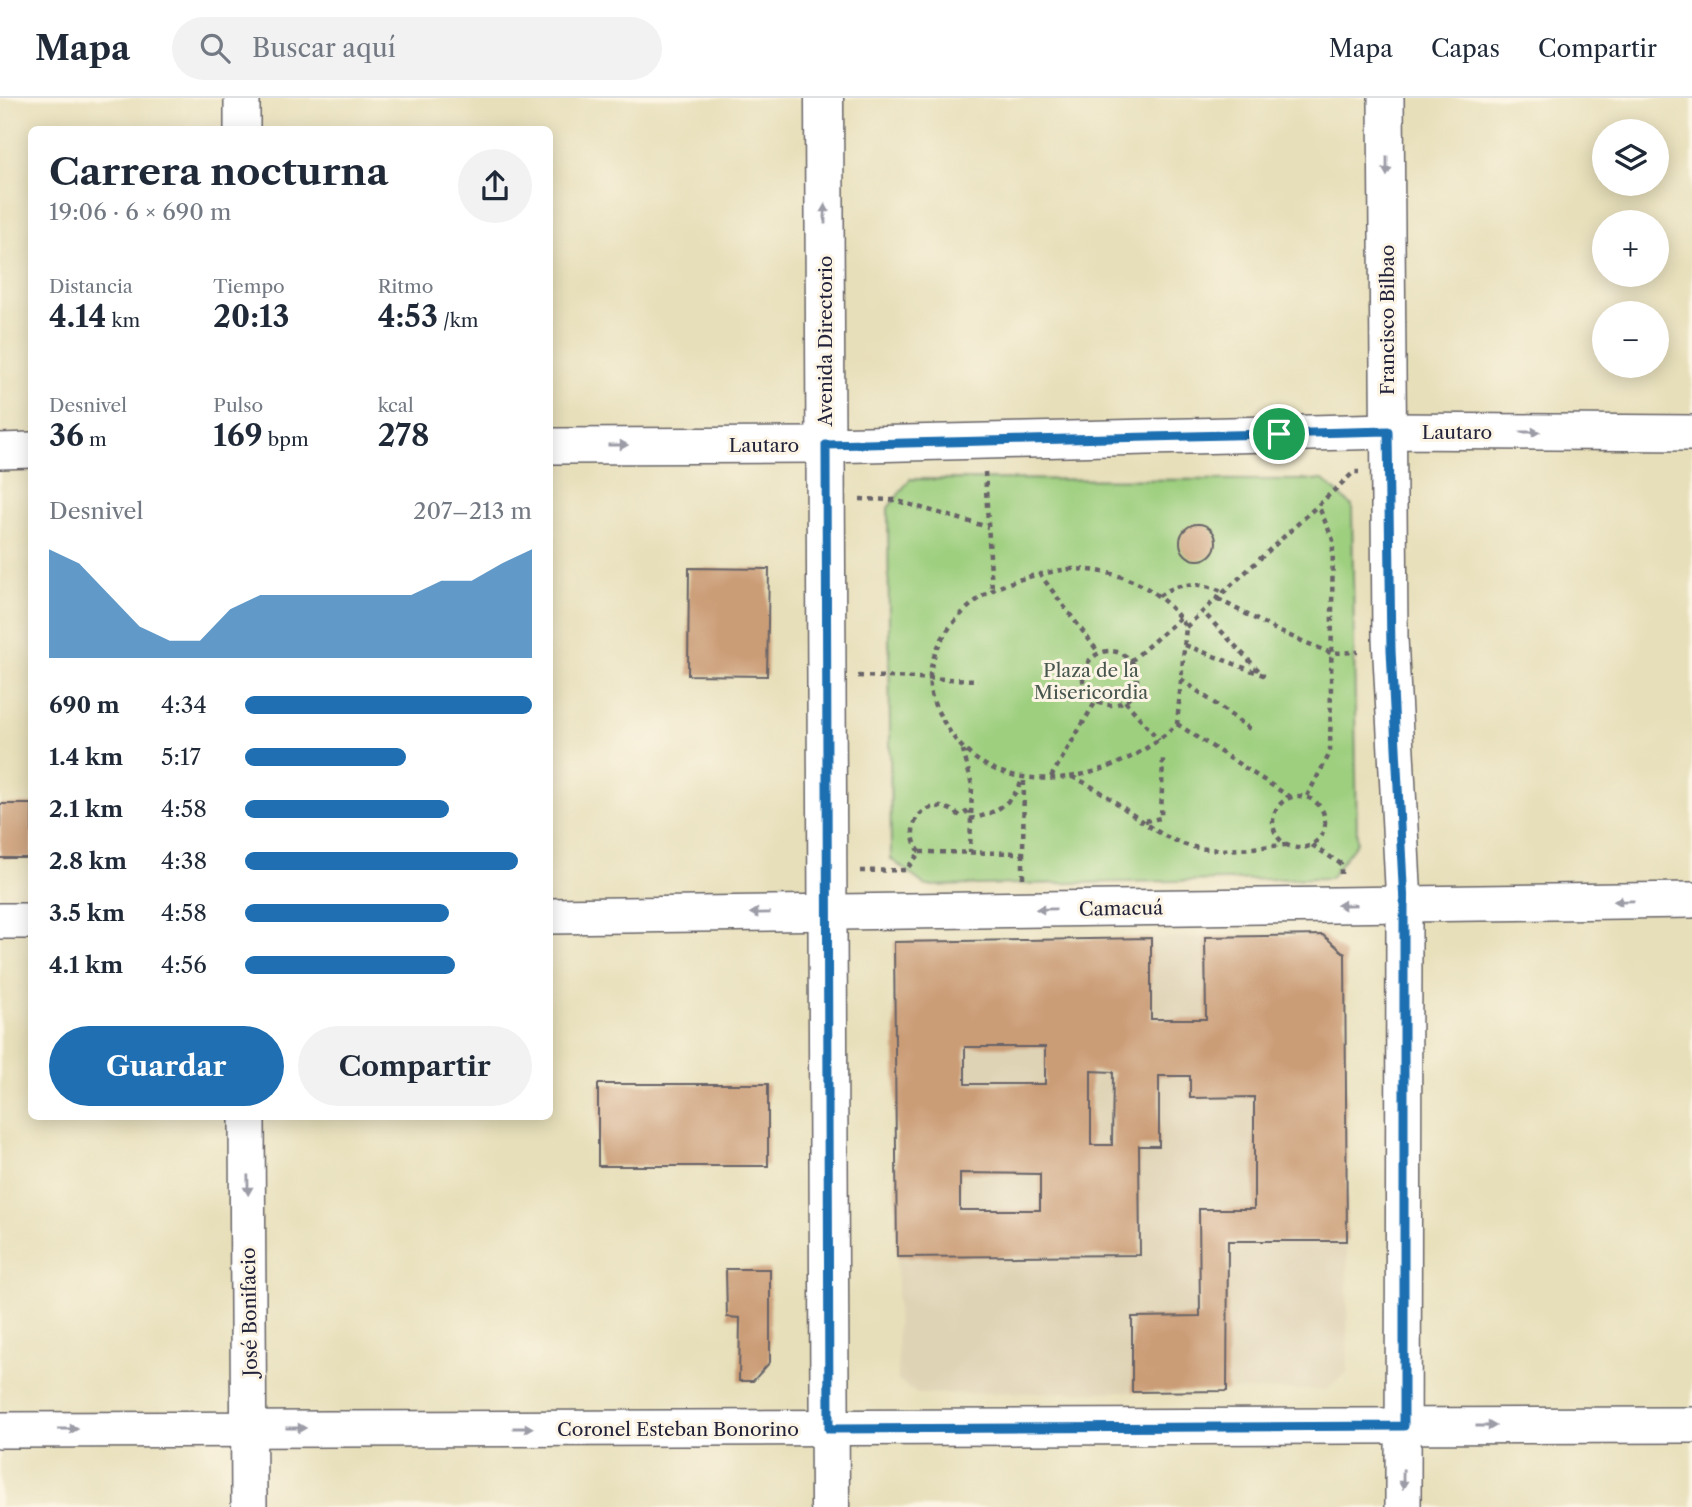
<!DOCTYPE html>
<html lang="es">
<head>
<meta charset="utf-8">
<style>
	body { margin:0; font-family:"Libre Caslon Text",serif; background:#f2f2f3; color:#1f2937; height:100vh; display:flex; flex-direction:column; font-size:26px; white-space:nowrap }
	* { box-sizing:border-box; margin:0 }
	p { font-size:23px; color:#747a83 }
	.icon { flex:none; width:38px; height:38px; fill:none; stroke:currentColor; stroke-width:2; stroke-linecap:round; stroke-linejoin:round }
	.map { position:relative; flex:1; overflow:hidden }
	.drawer { position:absolute; left:28px; top:28px; width:525px; height:994px; display:flex; flex-direction:column; background:#fff; border-radius:10px; box-shadow:0 4px 18px #0003 }
	.drawer>* { flex:none }
	.buttons { position:absolute; left:1592px; top:21px; display:grid; gap:14px }
	.buttons a { display:grid; place-items:center; width:77px; height:77px; border-radius:50%; background:#fff; box-shadow:0 4px 18px #0003; font-size:35px }
	.pin { position:absolute; display:grid; place-items:center; width:60px; height:60px; color:#fff; margin:-30px; border:4px solid #fff; border-radius:50%; box-shadow:0 2px 7px #0007 }
	.round { display:grid; place-items:center; flex:none; width:74px; height:74px; border-radius:37px; background:#f2f2f3 }
	.overview { display:flex; align-items:center; justify-content:space-between; height:119px; padding:0 21px }
	h1 { font-size:38px; font-weight:700; line-height:52px }
	.metrics { display:grid; grid-template-columns:repeat(3,1fr); gap:10px; height:119px; padding:7px 21px }
	.metrics div { display:grid; align-content:center }
	.metrics b { font-size:30px; font-weight:700 }
	.metrics small { font-size:19px; font-weight:400 }
	.metrics p { font-size:19px }
	.chart { height:196px; padding:14px 21px }
	.chart p { display:flex; justify-content:space-between }
	.chart svg { width:100%; height:126px; margin-top:7px; fill:#1f6fb2; opacity:.7 }
	.action { display:flex; gap:14px; margin-top:auto; padding:14px 21px }
	.action a { flex:1; height:80px; border-radius:42px; background:#1f6fb2; color:#fff; font-size:28px; font-weight:700; line-height:80px; text-align:center }
	.action a+a { background:#f2f2f3; color:#1f2937 }
	ul { padding:0 21px; list-style:none; font-size:23px }
	li { display:grid; grid-template-columns:112px 84px 1fr; align-items:center; height:52px }
	li i { height:18px; border-radius:9px; background:#1f6fb2 }
	header { display:flex; align-items:center; gap:42px; box-sizing:border-box; height:98px; padding:0 35px; background:#fff; border-bottom:2px solid #e0e1e3 }
	header strong { font-size:33px }
	nav { display:flex; gap:38px; margin-inline-start:auto; font-size:24px }
	.search { width:490px; height:63px; background:#f2f2f3; display:flex; align-items:center; gap:18px; box-sizing:border-box; padding:0 24px; border-radius:38px; color:#747a83; font-size:26px }
	.map>svg:first-child { display:block }
	.built { fill:#dfd3b5 }
	.green { fill:#9ecf7f; stroke:#60785d; stroke-width:2 }
	.building { fill:#cb9d77; fill-rule:evenodd }
	.lines { fill:none; stroke-linecap:round; stroke-linejoin:round }
	.minor-casing { stroke:#676467; stroke-width:38 }
	.primary-casing { stroke:#676467; stroke-width:41 }
	.path { stroke:#676467; stroke-width:4.5; stroke-dasharray:5 5; stroke-linecap:butt }
	.minor { stroke:#fff; stroke-width:35 }
	.primary { stroke:#fff; stroke-width:38 }
	.oneway { fill:#9c9ca7 }
	.route-casing { stroke:#fff; stroke-width:14 }
	.route { stroke:#1f6fb2; stroke-width:9 }
	.labels { text-anchor:middle; stroke-width:6; stroke-linejoin:round; paint-order:stroke }
	.street-label { font-size:19px; fill:#22223b; stroke:#fcf5e5 }
	.park-label { font-size:19px; fill:#47564f; stroke:#fcf5e5 }
</style>
</head>
<body>
<header>
<strong>Mapa</strong>
<div class="search"><svg class="icon" aria-label="search" viewBox="0 0 24 24"><circle cx="10" cy="10" r="6"/><path d="M15 15l6 6"/></svg>Buscar aquí</div>
<nav><a>Mapa</a><a>Capas</a><a>Compartir</a></nav>
</header>
<div class="map">
<svg width="1692" height="1409" viewBox="0 0 1692 1409">
	<rect width="100%" height="100%" fill="#fcf5e5"/>
	<filter id="ink" filterUnits="userSpaceOnUse"><feTurbulence type="fractalNoise" baseFrequency=".0143" numOctaves="2"/><feDisplacementMap in="SourceGraphic" scale="14" xChannelSelector="R" yChannelSelector="G"/><feConvolveMatrix kernelMatrix="1 2 1 2 8 2 1 2 1" color-interpolation-filters="sRGB"/></filter>
	<filter id="wash" filterUnits="userSpaceOnUse"><feTurbulence type="fractalNoise" baseFrequency=".00686" numOctaves="4" result="noise"/><feDisplacementMap in="SourceGraphic" scale="28" xChannelSelector="R" yChannelSelector="G"/><feGaussianBlur stdDeviation="1.57" result="paint"/><feColorMatrix in="noise" values="0 0 0 0 0 0 0 0 0 0 0 0 0 0 0 0 0 1.4 0 .05"/><feComposite in="paint" operator="in"/></filter>
	<g filter="url(#wash)">
		<rect width="100%" height="100%" fill="#e7dfba"/>
		<polygon class="built" points="1323,837 1345,856 1348,1274 1326,1292 917,1296 898,1282 894,888 1082,885 1082,841"/>
		<polygon class="green" points="910,381 1323,382 1352,408 1357,744 1330,780 926,788 891,761 888,410"/>
		<g id="blocks">
			<g class="building">
				<circle cx="1198" cy="444" r="18"/>
				<polygon points="689,470 769,471 767,578 688,577"/>
				<rect x="0" y="706" width="32" height="54"/>
				<path d="M1323 837 1345 856 1347 1143H1228L1227 1293 1132 1294V1219L1200 1218 1199 1111H1254V999L1190 1000V978H1159V1048H1139L1140 1157 897 1159 894 844 1151 840V921H1206L1205 839ZM965 949H1045V986H965ZM1091 973 1113 974 1112 1047H1091ZM960 1075 1040 1076V1112H960Z"/>
				<rect x="598" y="986" width="170" height="82"/>
				<polygon points="726,1171 770,1171 770,1264 753,1283 739,1283 740,1220 727,1219"/>
			</g>
		</g>
	</g>
	<g filter="url(#ink)">
		<use href="#blocks" fill-opacity="0" stroke="#676467" stroke-width="2"/>
		<g class="lines">
			<defs>
				<g id="minor">
					<polyline points="1386,0 1390,540 1404,806 1403,1409"/>
					<polyline points="242,32 242,0"/>
					<polyline points="550,348 826,347 1388,333 1692,335"/>
					<polyline points="0,353 32,352"/>
					<polyline points="550,818 1692,802"/>
					<polyline points="0,823 32,823"/>
					<polyline points="247,1018 249,1409"/>
					<polyline points="0,1332 1692,1327"/>
				</g>
				<polyline id="primary" points="824,0 830,1409"/>
			</defs>
			<use href="#minor" class="minor-casing"/>
			<use href="#primary" class="primary-casing"/>
			<g class="path">
				<polyline points="985,374 992,492"/>
				<polyline points="860,401 894,402 988,429"/>
				<path d="M1069 471C1117 471 1159 487 1186 529L1177 626C1144 657 1104 676 1059 680 1016 683 978 673 952 637 945 626 936 612 932 600 920 557 957 511 993 492 1017 480 1043 475 1069 471Z"/>
				<polyline points="1039,475 1099,555"/>
				<path d="M1159 498C1180 483 1201 484 1224 494"/>
				<polyline points="1218,501 1278,533 1331,555 1358,554"/>
				<polyline points="1186,529 1354,374 1359,374"/>
				<polyline points="1185,547 1263,577 1203,514"/>
				<circle cx="1110" cy="580" r="27"/>
				<polyline points="1131,563 1180,520"/>
				<polyline points="858,578 978,582"/>
				<polyline points="1181,581 1250,631"/>
				<polyline points="1125,603 1159,642"/>
				<polyline points="1177,626 1290,699"/>
				<polyline points="963,652 972,687 970,754"/>
				<polyline points="1051,679 1096,603"/>
				<path d="M1072 679C1113 695 1142 731 1183 746 1215 757 1253 749 1286 747"/>
				<circle cx="1299" cy="724" r="26"/>
				<polyline points="1307,698 1330,655 1333,442 1318,407"/>
				<path d="M970 721C995 716 1011 706 1022 683"/>
				<polyline points="1145,723 1161,720 1163,659"/>
				<polyline points="1312,747 1341,766 1341,776"/>
				<polyline points="920,754 1023,755 1024,679"/>
				<path d="M920 754C898 724 932 693 960 718L970 712"/>
				<polyline points="1023,755 1023,782"/>
				<polyline points="860,773 906,772 920,754"/>
			</g>
			<use href="#minor" class="minor"/>
			<use href="#primary" class="primary"/>
		</g>
		<defs><path id="oneway-solid" d="M-6-.8H1V-3.2L6.5 0L1 3.2V.8H-6Z" transform="scale(1.75)"/></defs>
		<g class="oneway">
			<use href="#oneway-solid" transform="translate(1387 68) rotate(90)"/>
			<use href="#oneway-solid" transform="translate(825 116) rotate(-90)"/>
			<use href="#oneway-solid" transform="translate(1530 334)"/>
			<use href="#oneway-solid" transform="translate(618 347)"/>
			<use href="#oneway-solid" transform="translate(1624 803) rotate(179)"/>
			<use href="#oneway-solid" transform="translate(1347 807) rotate(179)"/>
			<use href="#oneway-solid" transform="translate(1046 811) rotate(179)"/>
			<use href="#oneway-solid" transform="translate(760 815) rotate(179)"/>
			<use href="#oneway-solid" transform="translate(248 1087) rotate(89)"/>
			<use href="#oneway-solid" transform="translate(1486 1328)"/>
			<use href="#oneway-solid" transform="translate(296 1330)"/>
			<use href="#oneway-solid" transform="translate(523 1330)"/>
			<use href="#oneway-solid" transform="translate(68 1331)"/>
			<use href="#oneway-solid" transform="translate(1403 1381) rotate(91)"/>
		</g>
	</g>
	<g class="lines" filter="url(#ink)">
		<defs>
			<polygon id="route" points="1388,333 1391,552 1404,806 1404,1328 829,1331 826,347"/>
		</defs>
		<use href="#route" class="route-casing"/>
		<use href="#route" class="route"/>
	</g>
	<g class="labels">
		<g class="street-label">
			<text transform="translate(1387 222) rotate(-90)" y="7">Francisco Bilbao</text>
			<text transform="translate(825 243) rotate(-90)" y="7">Avenida Directorio</text>
			<text x="1457" y="341">Lautaro</text>
			<text x="764" y="354">Lautaro</text>
			<text transform="translate(1121 810) rotate(-1)" y="7">Camacuá</text>
			<text transform="translate(249 1214) rotate(-91)" y="7">José Bonifacio</text>
			<text x="678" y="1338">Coronel Esteban Bonorino</text>
		</g>
		<g class="park-label">
			<text x="1091" y="579">Plaza de la<tspan x="1091" dy="22">Misericordia</tspan></text>
		</g>
	</g>
</svg>
<div class="buttons">
<a><svg class="icon" aria-label="layers" viewBox="0 0 24 24"><path d="M12 4l9 5-9 5-9-5zM3 14l9 5 9-5"/></svg></a>
<a>+</a>
<a>−</a>
</div>
<div class="pin" style="left:1279px;top:336px;background:#1e9e55"><svg class="icon" aria-label="arrive" viewBox="0 0 24 24"><path d="M6 21V4h12l-3 4 3 4H6"/></svg></div>
<section class="drawer">
<div class="overview"><div><h1>Carrera nocturna</h1><p>19:06 · 6 × 690 m</p></div><a class="round"><svg class="icon" aria-label="share" viewBox="0 0 24 24"><path d="M12 15V3M7 8l5-5 5 5M5 13v7h14v-7"/></svg></a></div>
<div class="metrics">
<div><p>Distancia</p><b>4.14<small> km</small></b></div>
<div><p>Tiempo</p><b>20:13</b></div>
<div><p>Ritmo</p><b>4:53<small> /km</small></b></div>
</div>
<div class="metrics">
<div><p>Desnivel</p><b>36<small> m</small></b></div>
<div><p>Pulso</p><b>169<small> bpm</small></b></div>
<div><p>kcal</p><b>278</b></div>
</div>
<div class="chart"><p><span>Desnivel</span>207–213 m</p>
<svg viewBox="0 0 160 44" preserveAspectRatio="none"><path d="M0 44V6L10 11L20 22L30 33L40 38L50 38L60 27L70 22L80 22L90 22L100 22L110 22L120 22L130 17L140 17L150 11L160 6V44z"/></svg>
</div>
<ul>
<li><b>690 m</b>4:34<i style="width:100%"></i></li>
<li><b>1.4 km</b>5:17<i style="width:56%"></i></li>
<li><b>2.1 km</b>4:58<i style="width:71%"></i></li>
<li><b>2.8 km</b>4:38<i style="width:95%"></i></li>
<li><b>3.5 km</b>4:58<i style="width:71%"></i></li>
<li><b>4.1 km</b>4:56<i style="width:73%"></i></li>
</ul>
<div class="action"><a>Guardar</a><a>Compartir</a></div>
</section>
</div>
</body>
</html>
